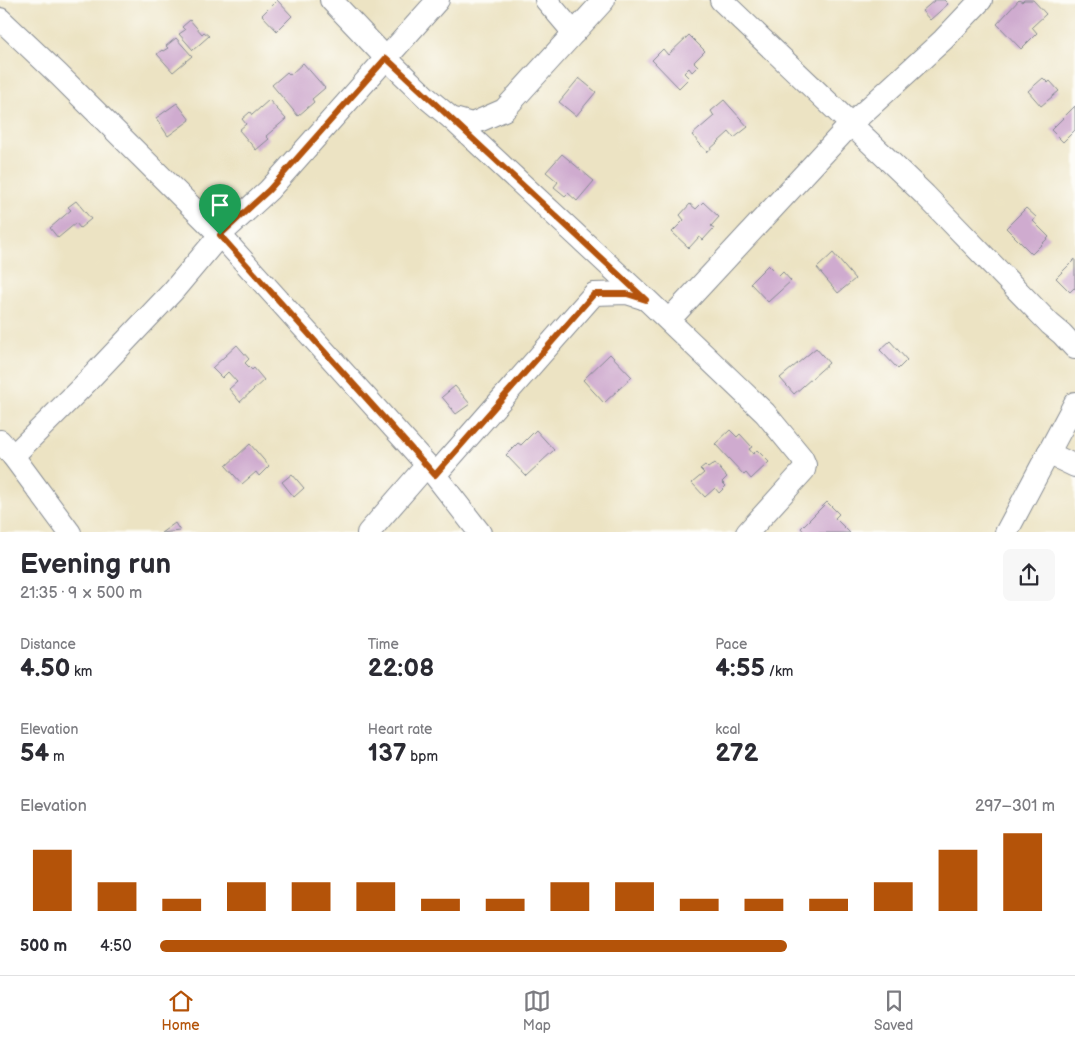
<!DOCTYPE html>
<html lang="en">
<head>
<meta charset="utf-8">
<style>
	body { margin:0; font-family:"Balsamiq Sans",sans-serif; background:#f7f7f7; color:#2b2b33; height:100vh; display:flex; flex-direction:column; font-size:19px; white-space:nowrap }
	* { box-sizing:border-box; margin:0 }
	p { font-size:16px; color:#7c7c81 }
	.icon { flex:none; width:28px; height:28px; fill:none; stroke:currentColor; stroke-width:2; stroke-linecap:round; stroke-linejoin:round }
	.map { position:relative; height:532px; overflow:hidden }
	.details { display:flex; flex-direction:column; background:#fff; flex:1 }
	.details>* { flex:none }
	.pin { position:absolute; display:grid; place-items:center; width:42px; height:42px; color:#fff; margin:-51px -21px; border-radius:50% 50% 50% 0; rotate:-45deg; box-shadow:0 0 5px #0007 }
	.pin .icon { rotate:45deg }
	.round { display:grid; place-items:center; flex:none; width:52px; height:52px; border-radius:8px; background:#f7f7f7 }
	.overview { display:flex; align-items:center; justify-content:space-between; height:85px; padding:0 20px }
	h1 { font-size:28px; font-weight:700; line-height:38px }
	.stats { display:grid; grid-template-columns:repeat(3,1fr); gap:8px; height:85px; padding:5px 20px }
	.stats div { display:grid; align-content:center }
	.stats b { font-size:25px; font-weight:700 }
	.stats small { font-size:14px; font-weight:400 }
	.stats p { font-size:14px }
	.chart { height:140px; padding:10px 20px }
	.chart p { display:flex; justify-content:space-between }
	.chart svg { width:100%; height:90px; margin-top:5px; stroke:#b45309; stroke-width:6 }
	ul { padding:0 20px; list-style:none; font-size:16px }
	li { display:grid; grid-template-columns:80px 60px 1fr; align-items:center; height:38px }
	li i { height:12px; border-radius:6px; background:#b45309 }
	.dock { display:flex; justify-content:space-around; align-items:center; height:70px; border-top:1px solid #e1e1e2; background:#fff; font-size:14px; color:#7c7c81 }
	.dock a { display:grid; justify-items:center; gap:2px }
	.dock .on { color:#b45309 }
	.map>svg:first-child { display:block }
	.building { fill:#cfabcf }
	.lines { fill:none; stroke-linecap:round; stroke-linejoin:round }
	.minor-casing { stroke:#848990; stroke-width:24 }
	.minor { stroke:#fff; stroke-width:22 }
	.route-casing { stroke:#fff; stroke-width:10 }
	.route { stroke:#b45309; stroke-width:6 }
</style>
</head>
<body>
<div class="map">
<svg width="1075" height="533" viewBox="0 0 1075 533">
	<rect width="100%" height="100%" fill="#fdfcf7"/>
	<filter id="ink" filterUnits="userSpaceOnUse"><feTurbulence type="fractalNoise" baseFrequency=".02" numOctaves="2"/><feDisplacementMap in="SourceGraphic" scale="10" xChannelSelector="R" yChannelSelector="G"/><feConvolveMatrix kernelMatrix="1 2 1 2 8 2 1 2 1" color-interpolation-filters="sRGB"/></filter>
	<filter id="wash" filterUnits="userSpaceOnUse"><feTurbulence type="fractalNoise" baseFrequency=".0096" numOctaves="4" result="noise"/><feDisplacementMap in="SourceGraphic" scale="20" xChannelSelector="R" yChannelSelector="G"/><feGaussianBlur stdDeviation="1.12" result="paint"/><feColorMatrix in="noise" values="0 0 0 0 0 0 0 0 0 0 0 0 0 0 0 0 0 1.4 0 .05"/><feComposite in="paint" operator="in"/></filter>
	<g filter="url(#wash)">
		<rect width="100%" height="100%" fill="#ece3c3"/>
		<g id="blocks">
			<g class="building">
				<polygon points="277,0 292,16 277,31 262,15"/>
				<polygon points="935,0 944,0 948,4 930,20 922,11"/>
				<polygon points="1019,0 1022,2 1024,0 1033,0 1046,14 1032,27 1037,33 1021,49 997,24"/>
				<polygon points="190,20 202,34 204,32 209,36 193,50 179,34 185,30 182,27"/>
				<polygon points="689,35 705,51 694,62 698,66 692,72 689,68 684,73 689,78 679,88 652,60 663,49 668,55"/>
				<polygon points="176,38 192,56 173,72 157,54 162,50 163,51 168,48 166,46"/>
				<polygon points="303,63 325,88 312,99 314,102 298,116 272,85 287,72 290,75"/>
				<polygon points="579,78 596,92 576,116 559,102"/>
				<polygon points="1043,78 1048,83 1050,81 1059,91 1041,106 1028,91"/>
				<polygon points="269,100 286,119 266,136 269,139 256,150 239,130 246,124 242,119 250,112 252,115"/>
				<polygon points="724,100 748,127 734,138 729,132 707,152 692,135 714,116 711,111"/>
				<polygon points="177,103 190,120 168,136 156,118"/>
				<polygon points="1075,106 1075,130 1063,142 1051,130"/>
				<polygon points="562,154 594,181 577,201 568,193 565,196 554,187 558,182 546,172"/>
				<polygon points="76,201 91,219 80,228 76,223 58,238 50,228 71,210 68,207"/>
				<polygon points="703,202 719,217 711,226 714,228 703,240 699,237 689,248 672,232 684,220 680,215 690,204 696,209"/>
				<polygon points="1026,208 1036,217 1033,221 1049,237 1032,254 1006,228"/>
				<polygon points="833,253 855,279 838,293 817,268"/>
				<polygon points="1075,259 1075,289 1074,288 1070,292 1056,278"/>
				<polygon points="768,265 779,276 783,272 791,281 768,302 750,283"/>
				<polygon points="890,341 907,360 898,369 880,350"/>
				<polygon points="237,345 249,359 245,363 252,370 254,368 264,380 240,402 229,389 237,382 228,372 222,378 212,368"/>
				<polygon points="816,348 829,363 794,394 780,378"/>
				<polygon points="610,354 632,377 604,403 583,380"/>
				<polygon points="455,386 470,404 456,414 442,397"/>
				<polygon points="536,430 554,450 526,476 506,455 518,443 521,445"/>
				<polygon points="730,430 737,437 740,434 752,447 749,449 753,454 757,450 769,462 751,479 746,473 744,475 715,444"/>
				<polygon points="250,444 269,466 259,476 256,472 242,484 226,466"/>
				<polygon points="715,463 727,477 722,482 726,486 719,493 715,488 705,497 692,483 704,473 700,469 705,465 708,468"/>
				<polygon points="292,474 304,488 294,497 282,482"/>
				<polygon points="827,502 839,514 835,518 850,533 805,533 801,528"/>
				<polygon points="175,523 180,531 161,533"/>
			</g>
		</g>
	</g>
	<g filter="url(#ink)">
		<use href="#blocks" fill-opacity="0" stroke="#848990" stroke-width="1"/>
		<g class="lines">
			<defs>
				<g id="minor">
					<polyline points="331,0 386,58 427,98 451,118 472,124 504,110 604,0"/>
					<polyline points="546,0 574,33"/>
					<polyline points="721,0 925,195 1050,324 1062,334 1075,348"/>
					<polyline points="0,19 59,75 220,235 427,465 480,533"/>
					<polyline points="453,120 645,299"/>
					<polyline points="669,320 851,124 943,40 981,0"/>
					<polyline points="0,441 13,456 70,533"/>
					<polyline points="1048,453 1075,466"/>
					<polyline points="13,456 82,387 173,291 220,235 269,190 438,0"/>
					<polyline points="435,475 594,294 627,293 646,299 765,413 802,458 805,465 804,470 747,533"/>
					<polyline points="368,533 427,465"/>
					<polyline points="1006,533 1075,403"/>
				</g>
			</defs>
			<use href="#minor" class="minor-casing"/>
			<use href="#minor" class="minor"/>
		</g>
	</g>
	<g class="lines" filter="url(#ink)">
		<defs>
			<polygon id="route" points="386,58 646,300 627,294 594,294 435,475 220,235 269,190"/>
		</defs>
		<use href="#route" class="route-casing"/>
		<use href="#route" class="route"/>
	</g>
</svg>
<div class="pin" style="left:220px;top:235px;background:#1e9e55"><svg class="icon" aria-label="arrive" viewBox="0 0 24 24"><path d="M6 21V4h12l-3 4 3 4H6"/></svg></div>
</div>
<section class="details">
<div class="overview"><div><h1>Evening run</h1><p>21:35 · 9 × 500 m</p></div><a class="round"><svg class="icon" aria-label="share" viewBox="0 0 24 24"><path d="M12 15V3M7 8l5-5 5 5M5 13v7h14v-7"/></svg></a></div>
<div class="stats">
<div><p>Distance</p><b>4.50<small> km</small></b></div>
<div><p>Time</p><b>22:08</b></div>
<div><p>Pace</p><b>4:55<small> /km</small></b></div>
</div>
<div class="stats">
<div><p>Elevation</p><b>54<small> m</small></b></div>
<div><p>Heart rate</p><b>137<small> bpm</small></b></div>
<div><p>kcal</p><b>272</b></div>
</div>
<div class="chart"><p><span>Elevation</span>297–301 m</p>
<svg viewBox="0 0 160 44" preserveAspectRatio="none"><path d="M5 44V14M15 44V30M25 44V38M35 44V30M45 44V30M55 44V30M65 44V38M75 44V38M85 44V30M95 44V30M105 44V38M115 44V38M125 44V38M135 44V30M145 44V14M155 44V6"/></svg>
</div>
<ul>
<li><b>500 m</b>4:50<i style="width:70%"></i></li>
</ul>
</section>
<nav class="dock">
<a class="on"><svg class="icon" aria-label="home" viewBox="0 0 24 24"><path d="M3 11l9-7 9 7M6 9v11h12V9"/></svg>Home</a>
<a><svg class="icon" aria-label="map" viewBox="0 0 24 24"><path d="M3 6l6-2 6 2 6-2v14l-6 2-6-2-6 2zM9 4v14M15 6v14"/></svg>Map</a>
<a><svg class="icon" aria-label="saved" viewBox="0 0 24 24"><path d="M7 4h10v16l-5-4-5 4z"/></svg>Saved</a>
</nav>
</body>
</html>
